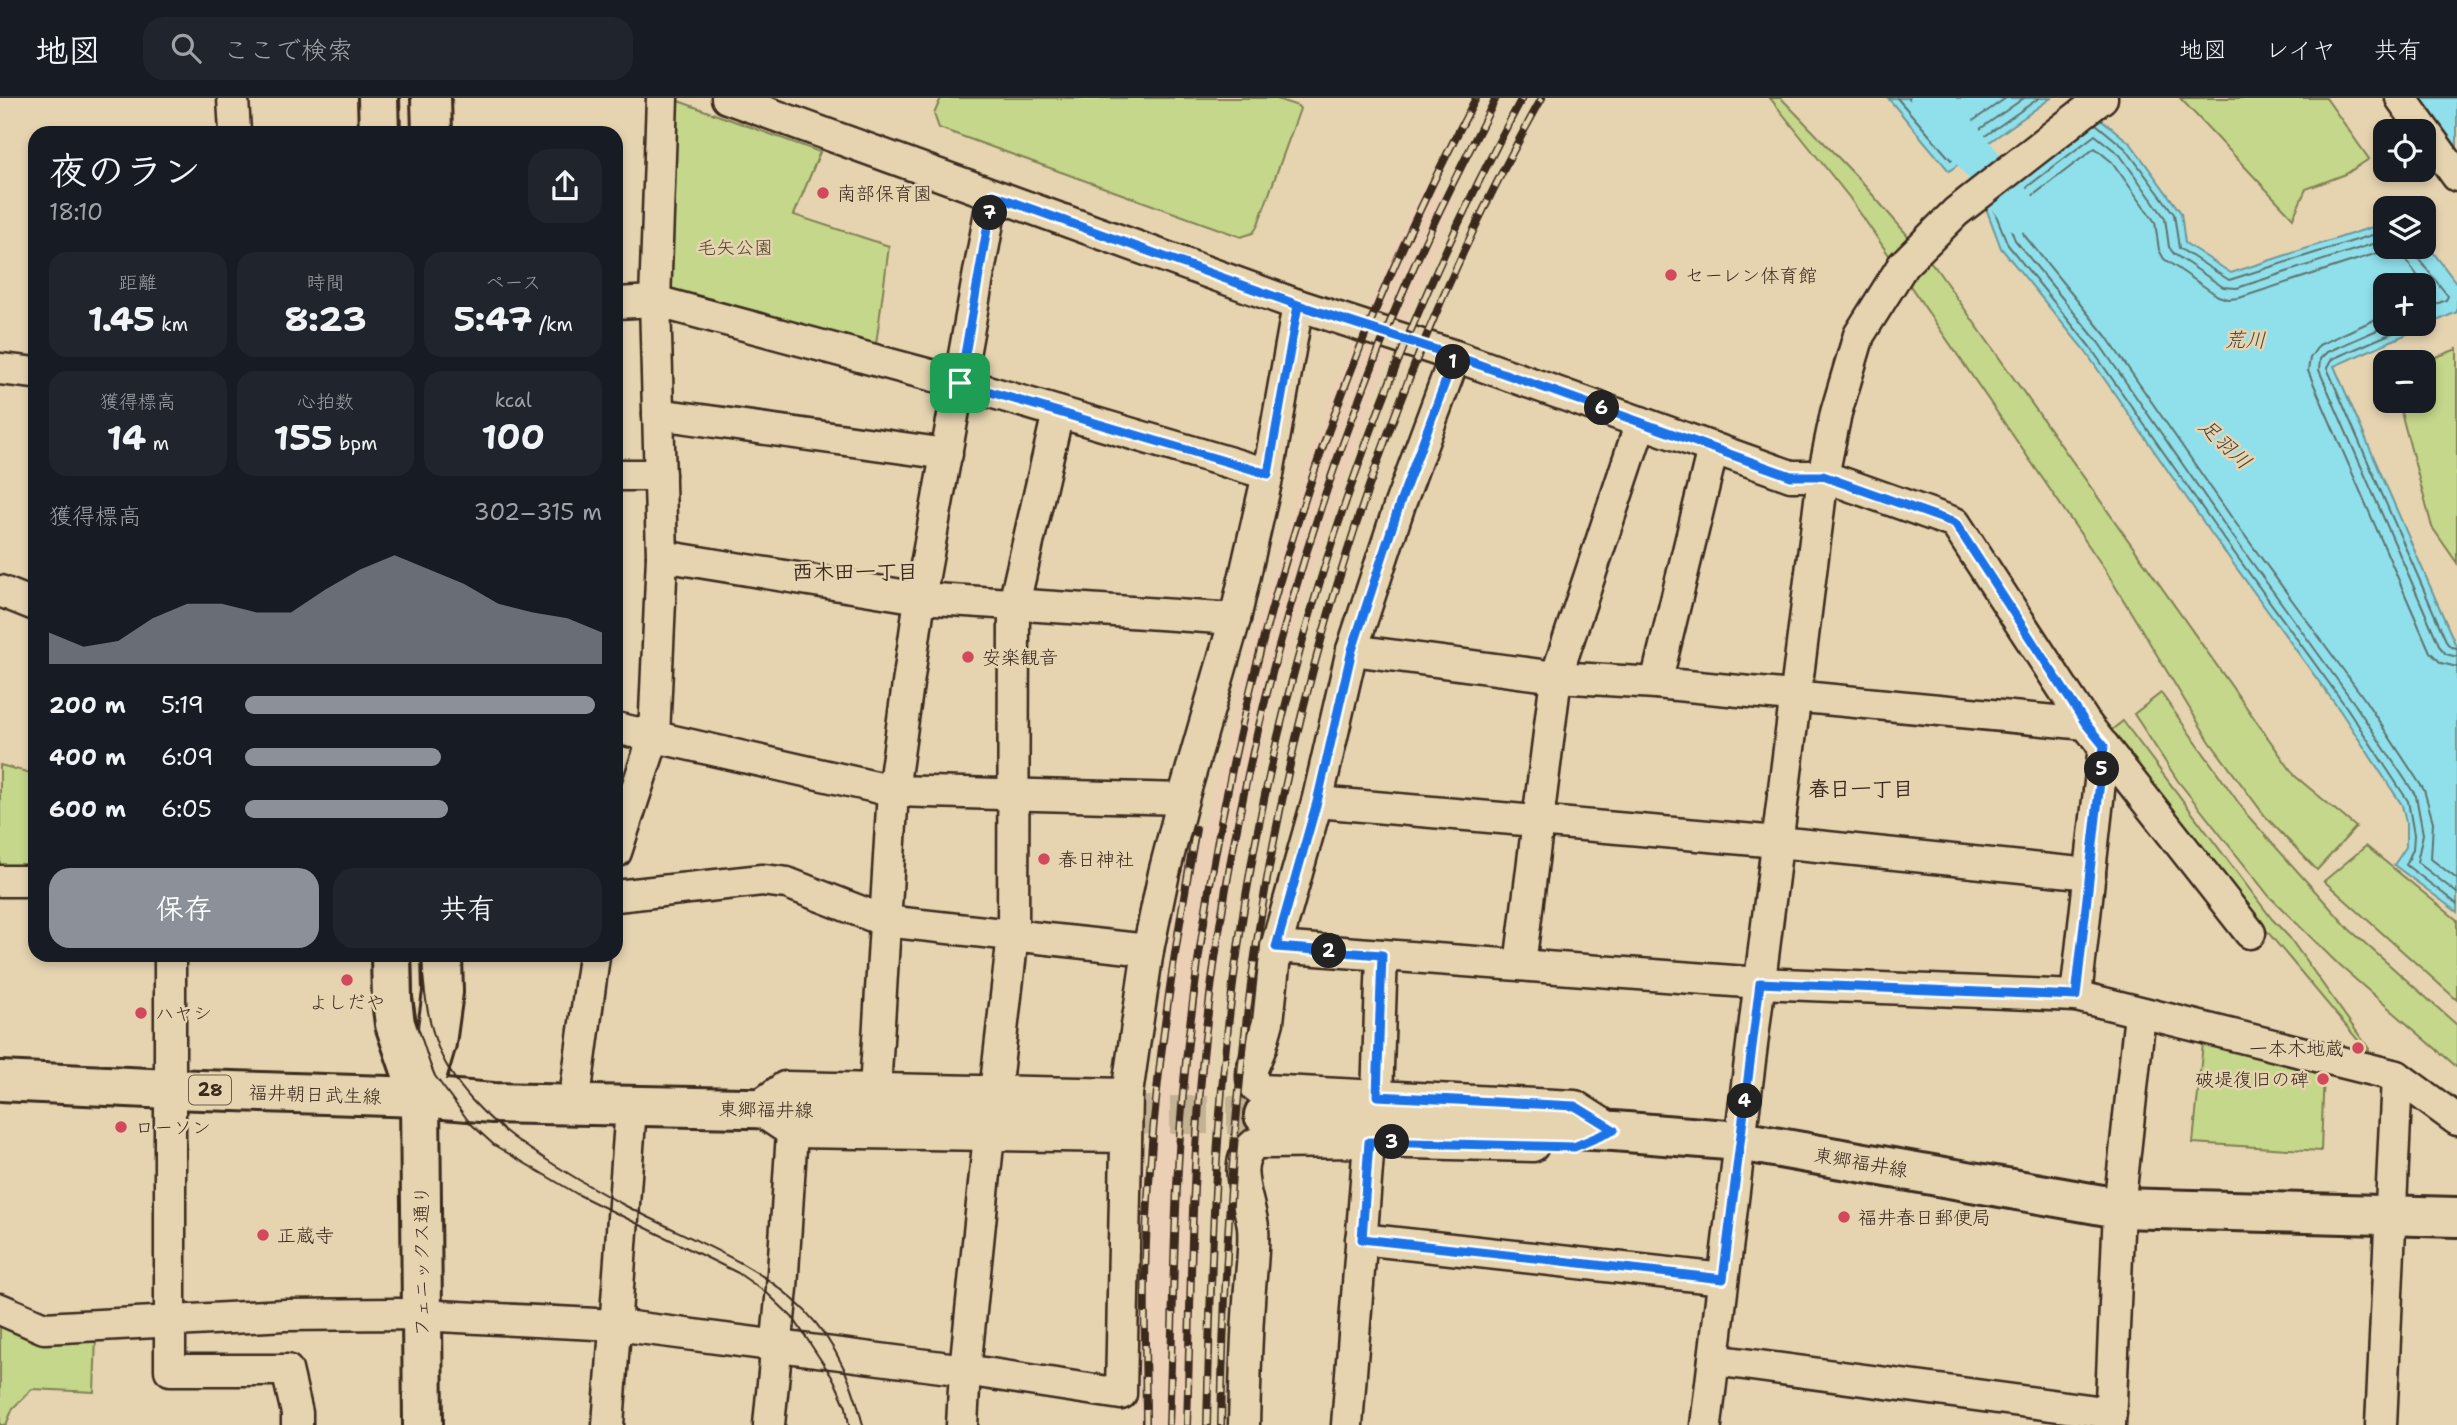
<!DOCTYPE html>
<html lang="ja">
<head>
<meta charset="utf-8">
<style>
	body { margin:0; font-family:"Shantell Sans","Klee One",sans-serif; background:#20242c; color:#f1f3f6; height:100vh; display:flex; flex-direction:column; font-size:26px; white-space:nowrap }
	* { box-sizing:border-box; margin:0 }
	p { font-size:23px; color:#9ea1a6 }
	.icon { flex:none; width:38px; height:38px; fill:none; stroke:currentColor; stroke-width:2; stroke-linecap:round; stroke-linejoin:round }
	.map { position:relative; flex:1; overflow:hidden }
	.details { position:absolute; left:28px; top:28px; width:595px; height:836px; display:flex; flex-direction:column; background:#171b24; border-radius:21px; box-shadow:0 4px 10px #0003 }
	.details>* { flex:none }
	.controls { position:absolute; left:2373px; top:21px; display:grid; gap:14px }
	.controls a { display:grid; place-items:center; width:63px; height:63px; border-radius:14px; background:#171b24; box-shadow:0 4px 10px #0003; font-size:35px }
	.pin { position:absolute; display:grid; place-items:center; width:60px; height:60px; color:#fff; margin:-30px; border-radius:14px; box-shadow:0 4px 10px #0006 }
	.km { position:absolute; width:35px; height:35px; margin:-18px; border-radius:50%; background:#222; color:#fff; font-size:19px; line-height:35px; text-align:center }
	.round { display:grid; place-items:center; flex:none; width:74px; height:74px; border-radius:21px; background:#20242c }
	.summary { display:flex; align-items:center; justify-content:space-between; height:119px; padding:0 21px }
	h1 { font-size:38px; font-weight:700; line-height:52px }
	.figures { display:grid; grid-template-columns:repeat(3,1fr); gap:10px; height:119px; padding:7px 21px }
	.figures div { display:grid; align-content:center; border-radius:18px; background:#20242c; text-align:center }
	.figures b { font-size:35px; font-weight:700 }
	.figures small { font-size:19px; font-weight:400 }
	.figures p { font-size:19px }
	.chart { height:196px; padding:14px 21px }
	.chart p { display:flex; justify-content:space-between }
	.chart svg { width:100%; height:126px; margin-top:7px; fill:#8c9099; opacity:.7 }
	.button { display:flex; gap:14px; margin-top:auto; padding:14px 21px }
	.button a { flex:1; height:80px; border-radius:21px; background:#8c9099; color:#fff; font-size:28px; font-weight:700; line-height:80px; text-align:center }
	.button a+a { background:#20242c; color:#f1f3f6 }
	ul { padding:0 21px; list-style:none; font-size:23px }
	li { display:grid; grid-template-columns:112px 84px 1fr; align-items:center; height:52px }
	li i { height:18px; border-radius:9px; background:#8c9099 }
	header { display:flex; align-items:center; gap:42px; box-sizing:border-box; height:98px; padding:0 35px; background:#171b24; border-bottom:2px solid #363941 }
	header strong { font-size:33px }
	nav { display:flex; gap:38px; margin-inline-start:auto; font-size:24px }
	.search { width:490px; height:63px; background:#20242c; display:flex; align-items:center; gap:18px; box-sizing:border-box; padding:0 24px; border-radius:21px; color:#9ea1a6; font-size:26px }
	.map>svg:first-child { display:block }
	.built { fill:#ebd0b5 }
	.green { fill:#c5d78b; stroke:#808054; stroke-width:2 }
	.water { fill:#90e0eb; stroke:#6e9799; stroke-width:2; fill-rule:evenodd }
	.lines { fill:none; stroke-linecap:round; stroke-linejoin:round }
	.shore { stroke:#5d7370; stroke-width:2 }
	.river { stroke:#90e0eb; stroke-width:40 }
	.major-tunnel { stroke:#c4b294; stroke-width:38; stroke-dasharray:38 19; stroke-linecap:butt }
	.minor-casing { stroke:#3b2a1e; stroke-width:35 }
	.major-casing { stroke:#3b2a1e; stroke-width:44 }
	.minor { stroke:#e6d4b1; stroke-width:30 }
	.major { stroke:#e6d4b1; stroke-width:38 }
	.tram { stroke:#3b2a1e; stroke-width:2 }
	.rail-casing { stroke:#3b2a1e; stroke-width:8 }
	.rail { stroke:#e6d4b1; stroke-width:5; stroke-dasharray:16; stroke-linecap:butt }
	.route-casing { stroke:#fff; stroke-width:14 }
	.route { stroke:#1a73e8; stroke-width:9 }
	.poi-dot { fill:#d1495b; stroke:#e6d4b1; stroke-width:2.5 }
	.labels { text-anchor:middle; stroke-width:5; stroke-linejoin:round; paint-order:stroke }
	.shield { fill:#e6d4b1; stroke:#6e5d4a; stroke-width:2 }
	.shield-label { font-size:18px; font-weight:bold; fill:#3b2a1e }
	.poi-label { font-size:19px; fill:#3b2a1e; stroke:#e6d4b1; text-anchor:start }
	.park-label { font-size:19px; fill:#50442e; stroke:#e6d4b1 }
	.street-label { font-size:19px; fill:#3b2a1e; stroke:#e6d4b1 }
	.water-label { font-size:21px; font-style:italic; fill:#48453d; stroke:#e6d4b1 }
	.neighbourhood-label { font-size:21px; font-weight:bold; fill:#3b2a1e; stroke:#e6d4b1 }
</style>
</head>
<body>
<header>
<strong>地図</strong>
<div class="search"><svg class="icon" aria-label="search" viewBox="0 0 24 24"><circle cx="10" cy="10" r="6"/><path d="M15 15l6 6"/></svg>ここで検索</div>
<nav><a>地図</a><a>レイヤ</a><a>共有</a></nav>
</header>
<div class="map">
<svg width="2457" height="1327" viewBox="0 0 2457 1327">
	<rect width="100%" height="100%" fill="#e6d4b1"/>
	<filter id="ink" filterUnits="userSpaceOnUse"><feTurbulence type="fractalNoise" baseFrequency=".0143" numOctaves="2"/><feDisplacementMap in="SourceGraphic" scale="14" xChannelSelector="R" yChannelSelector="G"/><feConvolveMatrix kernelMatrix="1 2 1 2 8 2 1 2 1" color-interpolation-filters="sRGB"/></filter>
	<g filter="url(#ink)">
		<polygon class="built" points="1422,85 1457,100 1380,283 1316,463 1281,576 1250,700 1237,765 1214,920 1206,1022 1197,1179 1194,1327 1135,1327 1135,1147 1139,1074 1144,1067 1162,896 1174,812 1190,727 1204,729 1255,527 1302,374 1334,288"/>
		<g class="green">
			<polygon points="670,0 820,54 794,117 889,148 874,262 666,199"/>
			<polygon points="941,0 1274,0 1298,8 1300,11 1257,129 1253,135 1241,139 939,30 934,16"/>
			<polygon points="1770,0 1781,0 1858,80 1935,169 2295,678 2356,729 2317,772 2265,718 2210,644 2104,470 1849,99"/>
			<polygon points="2180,0 2326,0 2369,61 2346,76 2306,91 2293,120"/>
			<polygon points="2457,251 2457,465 2432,429 2398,303 2424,303 2423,264"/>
			<polygon points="2161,595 2248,718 2349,831 2457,927 2457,969 2340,868 2269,798 2178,683 2134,616"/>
			<polygon points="2123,623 2272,821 2289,839 2369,951 2367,953 2104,638"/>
			<polygon points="0,667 35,676 35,777 0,776"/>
			<polygon points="2366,748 2457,822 2457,902 2324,783"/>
			<polygon points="2203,945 2324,972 2321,1053 2193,1045"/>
			<polygon points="0,1223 96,1238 94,1294 32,1291 13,1310 6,1327 0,1327"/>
		</g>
		<g class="water">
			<polygon points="1888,0 2051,0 1949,73"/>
			<polygon points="2421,0 2457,0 2457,49"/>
			<path d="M2095 16 2131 46 2181 115 2185 145 2231 175 2385 125V149H2424V142L2457 186V214L2334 268 2457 550V814L2394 767 2406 749V725L2402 707 2341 614 2211 435 2085 253 2001 150 1983 102ZM2385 187H2424V226H2385Z"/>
		</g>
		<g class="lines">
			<g class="shore">
				<polyline points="1897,0 1951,62 2039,0"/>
				<polyline points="1909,0 1953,50 2024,0"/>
				<polyline points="1922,0 1954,36 2006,0"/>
				<polyline points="2096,26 2126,51 2174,116 2179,150 2229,182 2385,133"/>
				<polyline points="1992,107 2008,147 2090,249 2217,431 2347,610 2408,703 2414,737 2413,751 2406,767 2457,806"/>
				<polyline points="2385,142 2237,190 2223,189 2174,156 2169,149 2165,120 2120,57 2095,37 2002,108 2015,142 2098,244 2224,426 2354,605 2416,698 2423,736 2417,764 2457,795"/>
				<polyline points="2409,149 2448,198 2446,202 2424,211"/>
				<polyline points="2424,200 2429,197 2429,193 2396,149 2239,200 2228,201 2218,198 2164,161 2159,152 2155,124 2112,64 2095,50 2015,111 2024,137 2106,238 2232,420 2363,599 2424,692 2433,724 2431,761 2457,781"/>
				<polyline points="2385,217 2319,247 2310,260 2308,273 2430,554 2441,565 2457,569"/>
				<polyline points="2391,226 2327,254 2320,261 2319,272 2440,549 2446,556 2457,559"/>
				<polyline points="2413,226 2332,261 2327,270 2447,545 2451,549 2457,550"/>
			</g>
			<polyline class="river" points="1930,0 2020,114"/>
			<polyline class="major-tunnel" points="1113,1017 1264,1017"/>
			<defs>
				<g id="minor">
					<polyline points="233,0 235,35"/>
					<polyline points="727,0 1298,207 1455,258 1791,378 1823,378 1955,425 2086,626 2250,835"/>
					<polyline points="2401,0 2457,78"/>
					<polyline points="616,205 655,203 960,285 1268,376"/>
					<polyline points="1455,258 1400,406 1352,552 1317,704 1276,849 1268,924 1261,949 1252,971 1252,981 1256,989 1262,992 1575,1008 1614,1033"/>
					<polyline points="0,271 35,275"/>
					<polyline points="658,316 947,356"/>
					<polyline points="616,377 660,377"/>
					<polyline points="662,458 920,500 1235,521"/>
					<polyline points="0,493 35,507"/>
					<polyline points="1352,552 1556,579 1656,585 2086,626"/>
					<polyline points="1656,585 1713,350"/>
					<polyline points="616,630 893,693 1183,701"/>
					<polyline points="1317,704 1778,744 2090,776"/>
					<polyline points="616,754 654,638 662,458 655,203 662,0"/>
					<polyline points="0,783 35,783"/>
					<polyline points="616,798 762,782 787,785 885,823 1148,852"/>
					<polyline points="1276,849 1760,885 2076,898 2397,978 2457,1022"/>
					<polyline points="170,858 170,1272 287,1272 297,1315 297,1327"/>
					<polyline points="1520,867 1556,579 1641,324"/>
					<polyline points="2076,898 2104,648"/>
					<polyline points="875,992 893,693 920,500 993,97"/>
					<polyline points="995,994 1013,837 1014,506 1058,314"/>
					<polyline points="1377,998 1382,857"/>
					<polyline points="574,1007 594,858"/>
					<polyline points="1126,1039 792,1034 756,1010 785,989 1127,996"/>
					<polyline points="1361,1141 1723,1181"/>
					<polyline points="0,1211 44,1230 285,1217 398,1216 616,1227 965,1272 1121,1296 1127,996 1148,852 1164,775 1183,701 1235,521 1268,376 1298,207"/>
					<polyline points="1714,1262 2111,1315"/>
					<polyline points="608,1327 631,1009"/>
					<polyline points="769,1327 782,1190 792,1034"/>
					<polyline points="962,1327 965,1272 989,1037"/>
					<path d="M1244 1327C1245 1286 1246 1245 1249 1204 1250 1180 1255 1153 1253 1129 1250 1102 1229 1064 1256 1045L1369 1044 1533 1048"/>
					<polyline points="1347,1327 1369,1044"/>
					<polyline points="1706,1327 1740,1043 1823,378 1836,315 1859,237 1903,167 1956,114 2102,0"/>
					<polyline points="2110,1327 2119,1110 2140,916"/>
					<polyline points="2381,1327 2397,978"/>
				</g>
				<g id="major">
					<polyline points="378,0 379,35"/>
					<polyline points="431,0 432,35"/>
					<polyline points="391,858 392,902 395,926 420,999"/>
					<polyline points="0,983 170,991 420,999 493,1005 1113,1017"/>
					<polyline points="1264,1017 1614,1033 1740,1043 2119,1110 2457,1119"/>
					<polyline points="423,1327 420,999 436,945 443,894 442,858"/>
				</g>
			</defs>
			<use href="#minor" class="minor-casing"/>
			<use href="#major" class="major-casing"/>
			<use href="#minor" class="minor"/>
			<use href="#major" class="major"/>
			<g class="tram">
				<polyline points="400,0 401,35"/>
				<polyline points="412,858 413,899 417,926 430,966 435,978 470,1025 494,1047 577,1096 738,1175 768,1196 794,1221 834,1282 846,1309 849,1327"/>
				<path d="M422 858C423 886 426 914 435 941 450 987 490 1025 530 1051 560 1071 593 1091 626 1108 739 1166 830 1186 863 1327"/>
			</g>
			<defs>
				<g id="rail">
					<path d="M1146 1327C1146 1279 1144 1231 1145 1184 1147 1032 1169 880 1196 731"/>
					<path d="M1169 1327C1174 1194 1174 1059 1190 927 1227 604 1323 287 1476 0"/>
					<path d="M1187 1327C1191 1198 1191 1068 1205 940 1235 669 1308 404 1420 155 1443 103 1470 51 1496 0"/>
					<path d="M1207 1327C1211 1166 1215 1003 1239 843 1281 552 1382 259 1522 0"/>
					<path d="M1221 1327C1225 1133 1237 939 1273 748 1322 491 1414 228 1542 0"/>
				</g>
			</defs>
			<use href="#rail" class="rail-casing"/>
			<use href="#rail" class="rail"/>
		</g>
	</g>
	<g class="lines" filter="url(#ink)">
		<defs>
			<polyline id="route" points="960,285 1268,376 1298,207 1455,258 1400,405 1352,552 1317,704 1276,849 1382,857 1377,998 1575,1008 1614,1032 1574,1049 1369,1044 1362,1141 1723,1181 1760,885 2076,898 2104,648 2086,626 1955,425 1823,378 1791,378 1455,258 1298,207 993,97 960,285"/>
		</defs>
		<use href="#route" class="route-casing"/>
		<use href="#route" class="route"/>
	</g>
	<g class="poi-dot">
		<circle cx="823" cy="95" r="7"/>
		<circle cx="1671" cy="177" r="7"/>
		<circle cx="968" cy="559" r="7"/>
		<circle cx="1044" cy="761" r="7"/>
		<circle cx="347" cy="882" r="7"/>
		<circle cx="141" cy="915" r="7"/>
		<circle cx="2358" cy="950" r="7"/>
		<circle cx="2323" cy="981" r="7"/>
		<circle cx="121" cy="1029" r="7"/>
		<circle cx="1844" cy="1119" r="7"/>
		<circle cx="263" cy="1137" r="7"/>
	</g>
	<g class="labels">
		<rect class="shield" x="189" y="977.5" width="42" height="29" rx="5"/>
		<g class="shield-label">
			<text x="210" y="998">28</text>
		</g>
		<g class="poi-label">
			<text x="837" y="102">南部保育園</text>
			<text x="1685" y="184">セーレン体育館</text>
			<text x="982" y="566">安楽観音</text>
			<text x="1058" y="768">春日神社</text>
			<text x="347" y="911" text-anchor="middle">よしだや</text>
			<text x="155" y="922">ハヤシ</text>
			<text x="2344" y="957" text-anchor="end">一本木地蔵</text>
			<text x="2309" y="988" text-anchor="end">破堤復旧の碑</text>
			<text x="135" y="1036">ローソン</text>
			<text x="1858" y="1126">福井春日郵便局</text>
			<text x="277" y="1144">正蔵寺</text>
		</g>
		<g class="park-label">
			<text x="735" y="156">毛矢公園</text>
		</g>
		<g class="street-label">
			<text transform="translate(315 996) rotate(2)" y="7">福井朝日武生線</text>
			<text transform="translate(766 1011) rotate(1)" y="7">東郷福井線</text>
			<text transform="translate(1861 1064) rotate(10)" y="7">東郷福井線</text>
			<text transform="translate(421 1163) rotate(-90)" y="7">フェニックス通り</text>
		</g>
		<g class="water-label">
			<text transform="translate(2245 242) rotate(1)" y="7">荒川</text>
			<text transform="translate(2225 346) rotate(43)" y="7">足羽川</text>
		</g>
		<g class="neighbourhood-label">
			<text x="855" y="481">西木田一丁目</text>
			<text x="1861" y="698">春日一丁目</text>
		</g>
	</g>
</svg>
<div class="controls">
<a><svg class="icon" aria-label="locate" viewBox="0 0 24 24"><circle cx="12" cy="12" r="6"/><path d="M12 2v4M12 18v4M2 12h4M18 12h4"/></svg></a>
<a><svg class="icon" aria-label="layers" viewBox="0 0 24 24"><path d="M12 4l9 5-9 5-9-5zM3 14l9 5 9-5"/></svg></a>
<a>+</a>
<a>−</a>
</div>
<div class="pin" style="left:960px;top:285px;background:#1e9e55"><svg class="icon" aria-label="arrive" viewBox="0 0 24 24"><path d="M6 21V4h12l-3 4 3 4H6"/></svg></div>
<b class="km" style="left:1453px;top:264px">1</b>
<b class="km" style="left:1329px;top:853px">2</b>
<b class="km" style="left:1392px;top:1044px">3</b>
<b class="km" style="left:1745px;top:1003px">4</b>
<b class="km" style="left:2102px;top:671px">5</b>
<b class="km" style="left:1602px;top:310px">6</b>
<b class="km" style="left:990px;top:115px">7</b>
<section class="details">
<div class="summary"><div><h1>夜のラン</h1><p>18:10</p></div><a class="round"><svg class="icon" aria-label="share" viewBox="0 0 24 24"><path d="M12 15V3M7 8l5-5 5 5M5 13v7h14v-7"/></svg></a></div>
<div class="figures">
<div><p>距離</p><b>1.45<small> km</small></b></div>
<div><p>時間</p><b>8:23</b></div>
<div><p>ペース</p><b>5:47<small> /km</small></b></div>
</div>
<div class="figures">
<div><p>獲得標高</p><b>14<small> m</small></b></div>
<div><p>心拍数</p><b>155<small> bpm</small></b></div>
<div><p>kcal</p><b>100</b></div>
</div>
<div class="chart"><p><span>獲得標高</span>302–315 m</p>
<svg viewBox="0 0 160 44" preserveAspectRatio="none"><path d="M0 44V33L10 38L20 36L30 28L40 23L50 23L60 26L70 26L80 18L90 11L100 6L110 11L120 16L130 23L140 26L150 28L160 33V44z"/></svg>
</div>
<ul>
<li><b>200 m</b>5:19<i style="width:98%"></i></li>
<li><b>400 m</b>6:09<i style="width:55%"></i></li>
<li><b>600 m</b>6:05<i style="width:57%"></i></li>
</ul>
<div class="button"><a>保存</a><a>共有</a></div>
</section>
</div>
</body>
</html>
